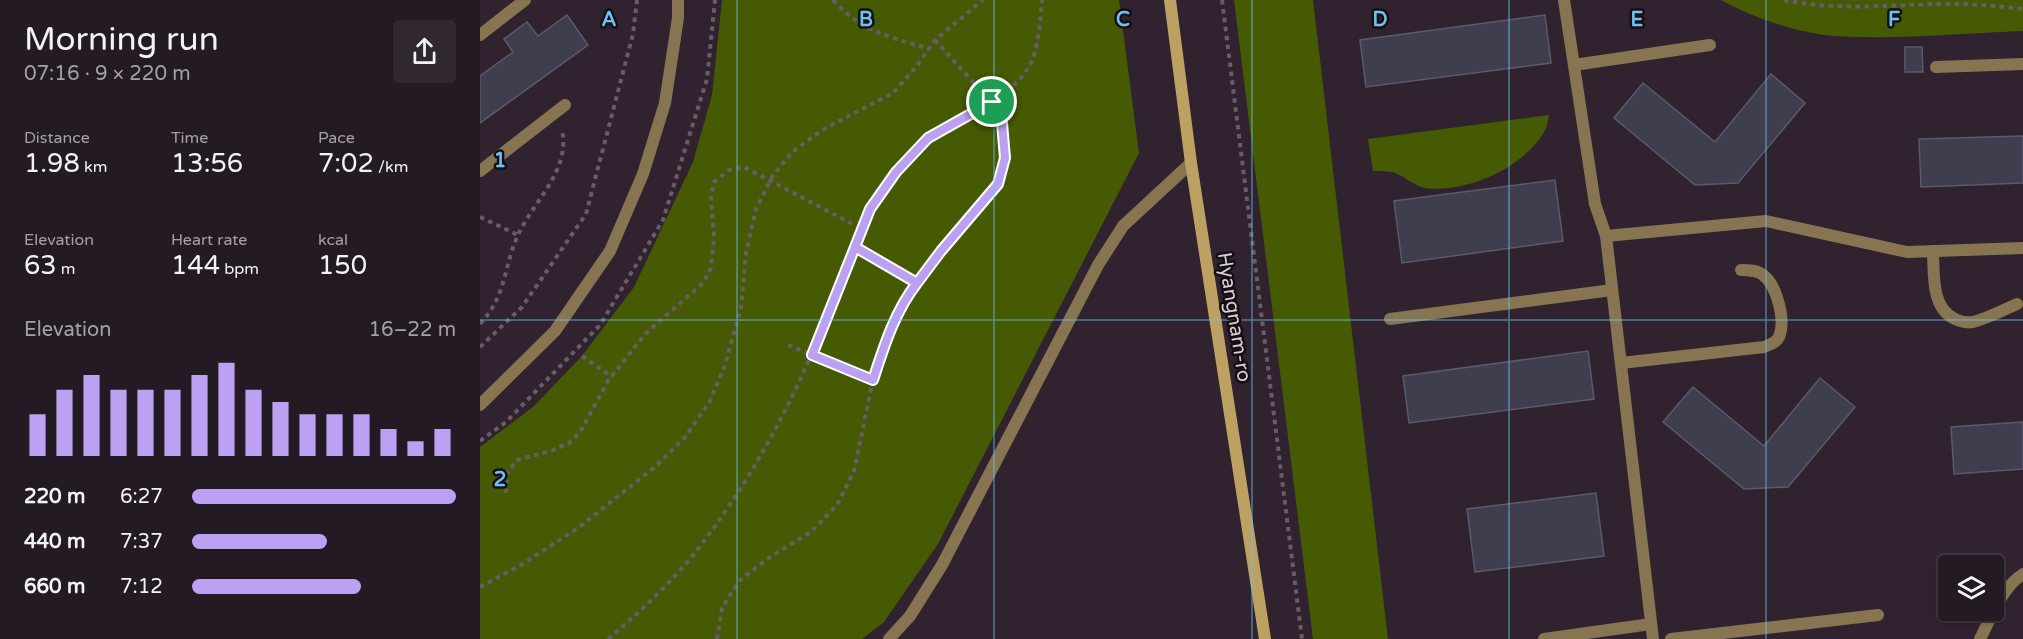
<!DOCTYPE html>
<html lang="en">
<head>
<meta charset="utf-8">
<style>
	body { margin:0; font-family:"Varela Round",sans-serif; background:#302730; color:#f1f3f6; height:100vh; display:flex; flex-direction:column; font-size:22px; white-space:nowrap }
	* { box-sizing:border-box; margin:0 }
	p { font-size:20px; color:#a3a1a6 }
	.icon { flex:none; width:33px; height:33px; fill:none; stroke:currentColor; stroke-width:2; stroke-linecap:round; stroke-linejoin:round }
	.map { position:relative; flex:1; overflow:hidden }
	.side { display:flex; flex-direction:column; background:#241a23; width:480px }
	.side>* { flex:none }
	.tools { position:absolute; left:1458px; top:555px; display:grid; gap:12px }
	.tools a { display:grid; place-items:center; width:66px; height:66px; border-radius:6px; background:#241a23; box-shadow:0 2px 4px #0004,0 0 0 2px #413841; font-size:30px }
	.pin { position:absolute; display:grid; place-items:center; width:51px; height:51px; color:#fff; margin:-26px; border:3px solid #fff; border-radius:50%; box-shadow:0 2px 6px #0007 }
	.round { display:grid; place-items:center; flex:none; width:63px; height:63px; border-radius:6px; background:#302730 }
	.headline { display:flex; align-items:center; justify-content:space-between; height:102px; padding:0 24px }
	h1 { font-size:33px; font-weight:600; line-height:45px }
	.metrics { display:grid; grid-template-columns:repeat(3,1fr); gap:9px; height:102px; padding:6px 24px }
	.metrics div { display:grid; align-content:center }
	.metrics b { font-size:26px; font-weight:600 }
	.metrics small { font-size:16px; font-weight:400 }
	.metrics p { font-size:16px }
	.chart { height:168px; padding:12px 24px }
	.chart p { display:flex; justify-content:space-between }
	.chart svg { width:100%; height:108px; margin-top:6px; stroke:#bca0f2; stroke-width:6 }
	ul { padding:0 24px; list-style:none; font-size:20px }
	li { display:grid; grid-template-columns:96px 72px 1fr; align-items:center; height:45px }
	li i { height:15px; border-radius:8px; background:#bca0f2 }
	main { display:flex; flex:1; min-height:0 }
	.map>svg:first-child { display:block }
	.green { fill:#455a03 }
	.building { fill:#3e3e4e; stroke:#5a5a6c; stroke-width:1.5 }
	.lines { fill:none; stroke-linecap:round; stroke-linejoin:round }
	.path { stroke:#685d67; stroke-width:4; stroke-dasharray:4.5 4.5; stroke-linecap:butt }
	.street { stroke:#867550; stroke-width:12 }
	.secondary { stroke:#bca163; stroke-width:12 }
	.route-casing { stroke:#fff; stroke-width:12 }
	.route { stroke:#bca0f2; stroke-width:8 }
	.grid { fill:none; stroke:#6dc2f3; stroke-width:1.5; stroke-opacity:0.55 }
	.labels { text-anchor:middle; stroke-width:5; stroke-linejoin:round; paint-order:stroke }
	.street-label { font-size:20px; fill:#d7cfd7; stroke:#150f14 }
	.grid-label { font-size:20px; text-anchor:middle; font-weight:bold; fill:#6dc2f3; stroke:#150f14; stroke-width:5; stroke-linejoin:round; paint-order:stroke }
</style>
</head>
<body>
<main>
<section class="side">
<div class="headline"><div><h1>Morning run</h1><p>07:16 · 9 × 220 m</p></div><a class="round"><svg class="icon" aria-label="share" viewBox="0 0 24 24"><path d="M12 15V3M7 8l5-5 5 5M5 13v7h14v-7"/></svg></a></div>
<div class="metrics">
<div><p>Distance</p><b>1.98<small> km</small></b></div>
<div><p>Time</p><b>13:56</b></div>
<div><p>Pace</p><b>7:02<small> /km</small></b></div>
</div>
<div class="metrics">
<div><p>Elevation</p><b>63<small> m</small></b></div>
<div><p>Heart rate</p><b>144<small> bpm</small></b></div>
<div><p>kcal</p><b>150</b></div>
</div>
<div class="chart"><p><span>Elevation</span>16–22 m</p>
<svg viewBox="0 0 160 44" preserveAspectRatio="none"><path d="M5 44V27M15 44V17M25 44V11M35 44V17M45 44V17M55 44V17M65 44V11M75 44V6M85 44V17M95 44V22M105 44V27M115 44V27M125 44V27M135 44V33M145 44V38M155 44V33"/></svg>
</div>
<ul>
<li><b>220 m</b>6:27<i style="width:100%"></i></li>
<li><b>440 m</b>7:37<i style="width:51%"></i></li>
<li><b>660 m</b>7:12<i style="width:64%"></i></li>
</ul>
</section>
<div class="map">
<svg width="1543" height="639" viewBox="0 0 1543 639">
	<rect width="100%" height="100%" fill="#30232f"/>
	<g class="green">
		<polygon points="242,0 639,0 659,153 458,544 404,622 382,639 0,639 0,447 53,407 102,356 154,287 213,162 232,95"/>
		<polygon points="754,0 833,0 908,639 833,639"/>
		<path d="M1241 0H1543V31C1481 33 1417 40 1354 36 1318 33 1273 18 1241 0Z"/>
		<path d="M1069 115C1068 121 1067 127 1064 132 1044 168 985 194 945 188 933 186 924 175 912 172 906 171 899 171 893 171L888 139Z"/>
	</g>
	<g class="building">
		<polygon points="87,15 108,45 0,123 0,76 33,52 24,39 47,22 58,36"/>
		<polygon points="1065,15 1071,63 886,87 880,40"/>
		<polygon points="1425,47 1442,47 1443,72 1425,72"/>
		<polygon points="1291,74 1325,103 1258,183 1215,185 1134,118 1163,83 1235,142"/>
		<polygon points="1543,136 1543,183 1441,187 1439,139"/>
		<polygon points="1075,180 1083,241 922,263 914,201"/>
		<polygon points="1108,351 1114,399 929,423 923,376"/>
		<polygon points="1340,378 1375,407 1308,487 1264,489 1183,422 1213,387 1284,446"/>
		<polygon points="1543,422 1543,469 1474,474 1471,427"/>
		<polygon points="1116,493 1124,556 995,572 987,509"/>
	</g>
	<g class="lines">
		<g class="path">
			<path d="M353 0C383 33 409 36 449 49"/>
			<polyline points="742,0 822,639"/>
			<path d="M1304 0C1356 11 1407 5 1460 4 1488 3 1516 6 1543 9"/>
			<polyline points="0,217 38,235"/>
			<polyline points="375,247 437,283"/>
			<path d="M0 324C27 295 23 268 38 235 53 202 91 170 82 130"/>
			<polyline points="308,345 393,379"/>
			<polyline points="0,347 42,307 106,214 153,34 157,0"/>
			<polyline points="102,356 132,377"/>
			<polyline points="0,441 26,422 120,325 183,220 227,79 235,0"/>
			<polyline points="26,493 27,473 37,460 71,451 89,443 100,432 128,381 165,334 223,283 231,268 234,237 231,198 234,182 249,170 264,167 382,229"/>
			<polyline points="0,587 41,565 98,528 175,467 206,436 230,401 245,365 261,308 266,252 276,209 292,177 312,152 342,130 413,93 436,67 455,40 503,0"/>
			<path d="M128 639C160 612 192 582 218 549 264 489 302 423 332 353 357 295 376 223 416 173 425 161 438 145 450 137 481 116 526 101 547 70 559 53 560 20 562 0"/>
			<polyline points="237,639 242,608 259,581 290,557 331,532 357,505 374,471 393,379 408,335 428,294 461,251 518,185 525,158 523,123 511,102 455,40"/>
		</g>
		<g class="street">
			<polyline points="1084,0 1115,204 1126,236 1173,639"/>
			<polyline points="0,35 45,0"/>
			<polyline points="1094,65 1230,45"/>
			<polyline points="1456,67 1543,64"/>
			<polyline points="0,171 85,105"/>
			<polyline points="1126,236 1286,221 1427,252 1543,248"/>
			<path d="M1453 251C1454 274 1451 308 1475 319 1481 322 1487 323 1493 322 1508 318 1523 310 1537 304"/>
			<polyline points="910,319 1132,290"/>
			<path d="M1141 363 1284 347C1289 345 1296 343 1299 337 1306 321 1297 285 1283 275 1277 270 1269 270 1261 270"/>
			<polyline points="0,405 75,331 130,251 163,174 185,103 198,18 198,0"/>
			<polyline points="409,639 430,616 462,565 618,265 643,226 711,163"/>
			<polyline points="1064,639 1171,624"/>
			<polyline points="1191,639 1398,615"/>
			<path d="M1500 639C1511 618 1522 587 1543 574"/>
		</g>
		<polyline class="secondary" points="690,0 711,163 785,639"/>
	</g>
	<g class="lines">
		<defs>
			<path id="route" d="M512 102 448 138 416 172 390 209 375 247 437 283C415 311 404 346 393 380L332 355 375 247 437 283 461 251 518 184 525 158 522 123 512 102"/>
		</defs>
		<use href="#route" class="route-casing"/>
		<use href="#route" class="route"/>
	</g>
	<path class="grid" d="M257 0V639M514 0V639M772 0V639M1029 0V639M1286 0V639M0 320H1543"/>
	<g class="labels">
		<g class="street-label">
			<text transform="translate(755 317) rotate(81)" y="7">Hyangnam-ro</text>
		</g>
	</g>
	<g class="grid-label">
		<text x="129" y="26">A</text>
		<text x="386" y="26">B</text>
		<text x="643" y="26">C</text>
		<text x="900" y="26">D</text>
		<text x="1157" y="26">E</text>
		<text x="1414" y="26">F</text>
		<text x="20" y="167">1</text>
		<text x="20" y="486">2</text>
	</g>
</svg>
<div class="tools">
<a><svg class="icon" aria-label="layers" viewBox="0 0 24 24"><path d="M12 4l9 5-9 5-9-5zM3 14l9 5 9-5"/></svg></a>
</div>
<div class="pin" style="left:512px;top:102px;background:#1e9e55"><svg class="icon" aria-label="arrive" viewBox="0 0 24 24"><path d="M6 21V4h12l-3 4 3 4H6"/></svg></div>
</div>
</main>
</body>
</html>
